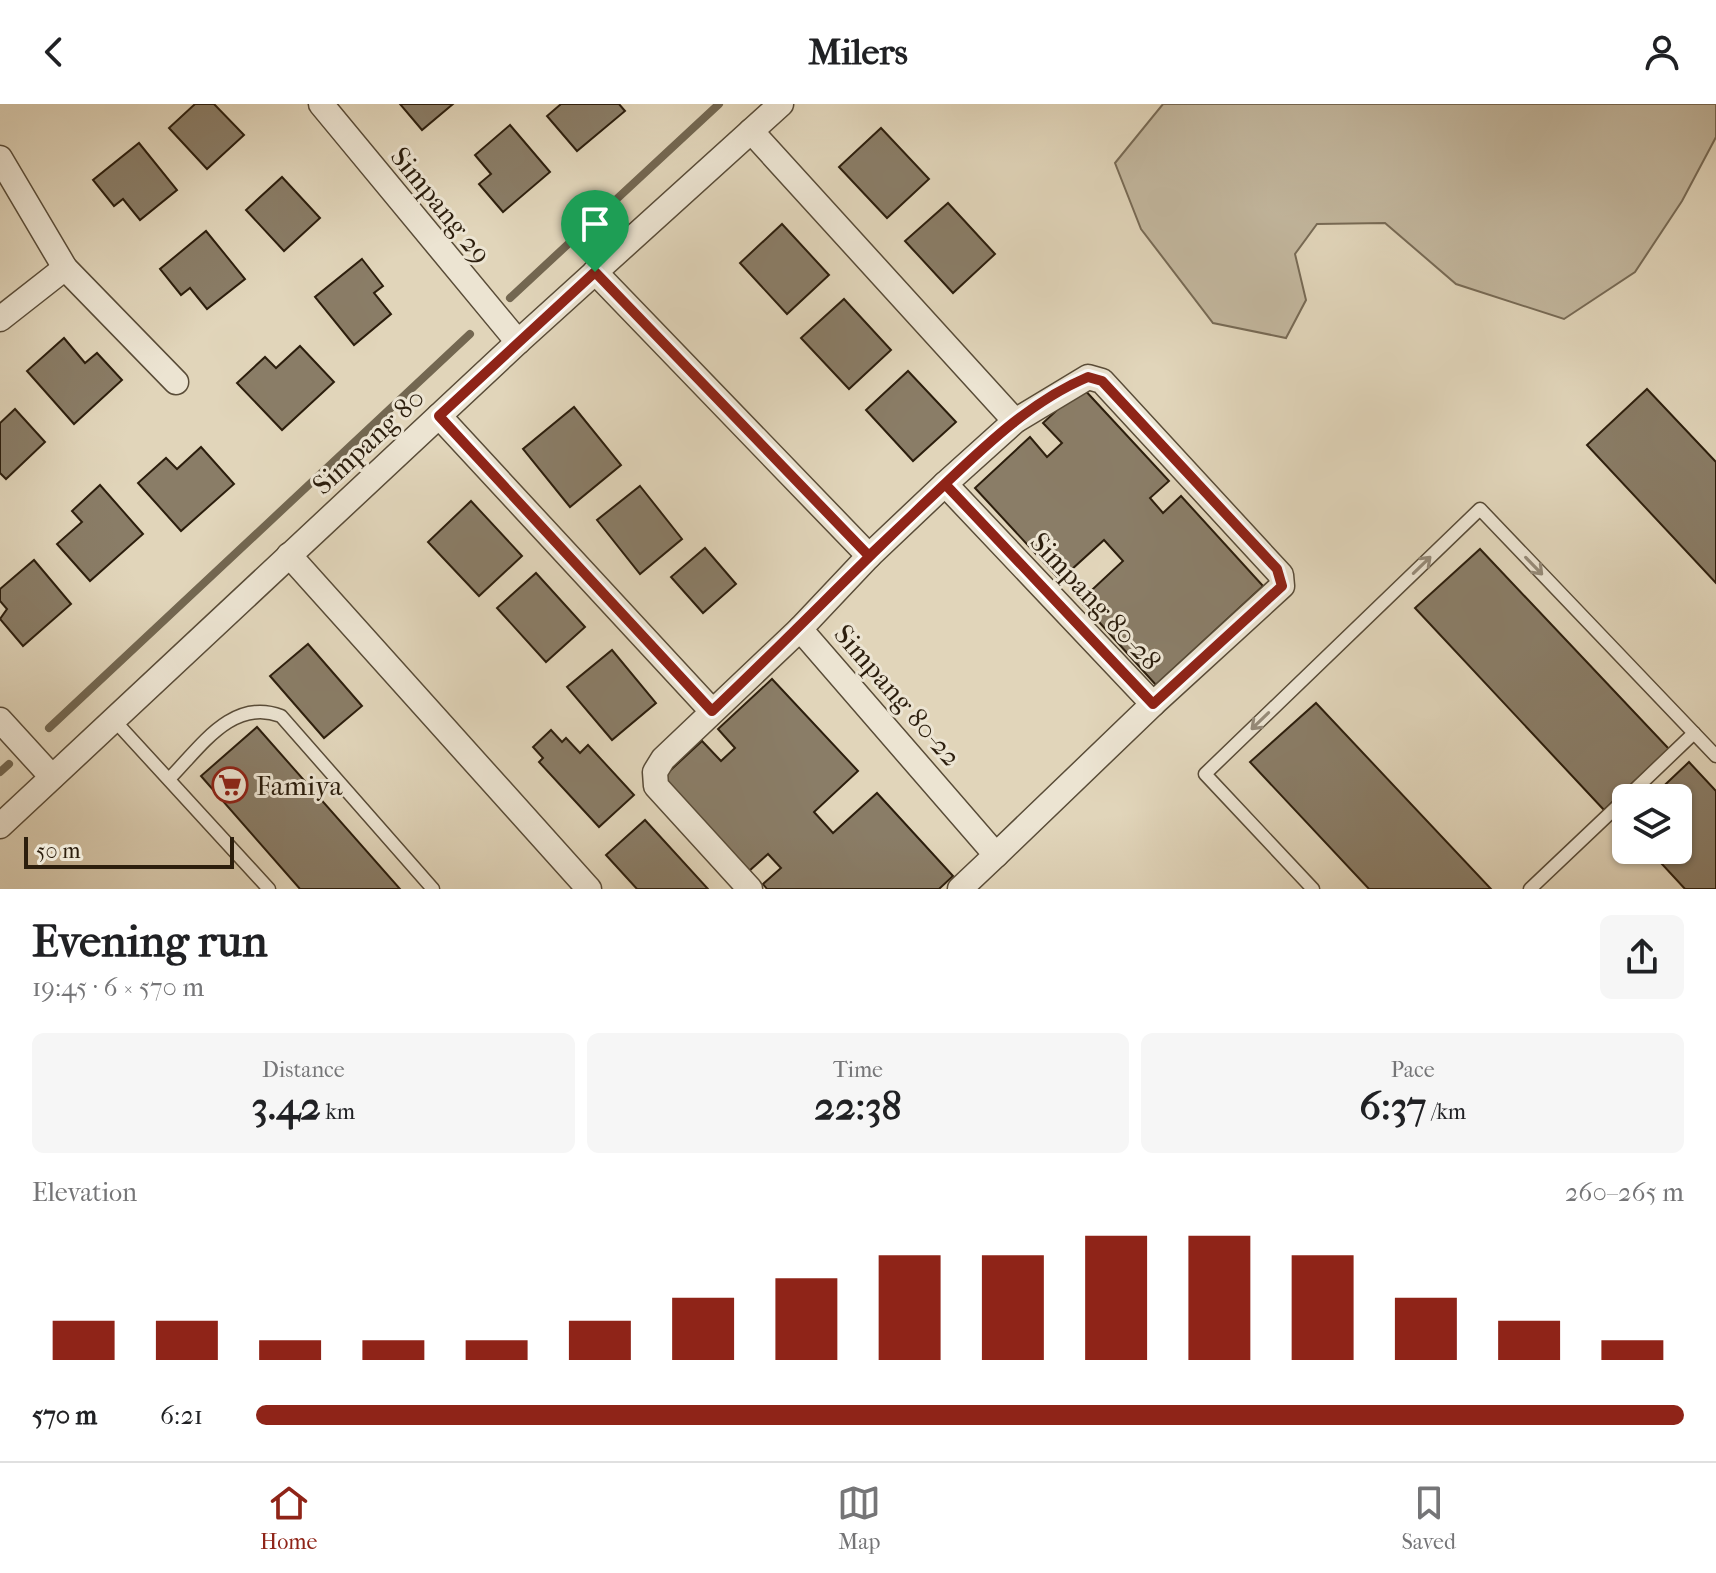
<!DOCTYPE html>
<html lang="en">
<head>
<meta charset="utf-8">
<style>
	body { margin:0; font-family:"IM FELL French Canon",serif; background:#f6f6f6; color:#202124; height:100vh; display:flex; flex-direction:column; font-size:30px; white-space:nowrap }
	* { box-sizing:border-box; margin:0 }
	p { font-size:26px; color:#757577 }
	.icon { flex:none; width:44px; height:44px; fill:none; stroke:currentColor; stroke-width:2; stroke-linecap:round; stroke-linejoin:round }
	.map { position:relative; height:785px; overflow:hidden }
	.sheet { display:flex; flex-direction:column; background:#fff; flex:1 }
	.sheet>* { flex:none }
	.fabs { position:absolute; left:1612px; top:680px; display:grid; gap:16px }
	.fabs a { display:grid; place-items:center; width:80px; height:80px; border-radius:12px; background:#fff; box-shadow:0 2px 6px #0004; font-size:40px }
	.scale { position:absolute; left:24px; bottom:20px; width:210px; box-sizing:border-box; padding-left:8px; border:4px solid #2c1e0d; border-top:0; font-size:22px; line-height:28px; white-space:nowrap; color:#2c1e0d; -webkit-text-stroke:6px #ece4d2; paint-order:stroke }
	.pin { position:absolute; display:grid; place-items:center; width:68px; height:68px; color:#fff; margin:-82px -34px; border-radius:50% 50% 50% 0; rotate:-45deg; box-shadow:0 0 8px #0007 }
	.pin .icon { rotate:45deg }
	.round { display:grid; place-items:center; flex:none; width:84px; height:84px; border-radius:12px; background:#f6f6f6 }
	.summary { display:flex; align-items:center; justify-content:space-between; height:136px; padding:0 32px }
	h1 { font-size:44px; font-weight:700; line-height:60px }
	.figures { display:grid; grid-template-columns:repeat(3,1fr); gap:12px; height:136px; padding:8px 32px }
	.figures div { display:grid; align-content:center; border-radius:12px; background:#f6f6f6; text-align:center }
	.figures b { font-size:40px; font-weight:700 }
	.figures small { font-size:22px; font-weight:400 }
	.figures p { font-size:22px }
	.chart { height:224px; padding:16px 32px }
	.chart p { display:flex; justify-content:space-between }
	.chart svg { width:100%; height:144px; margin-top:8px; stroke:#8f2418; stroke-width:6 }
	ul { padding:0 32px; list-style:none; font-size:26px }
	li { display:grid; grid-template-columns:128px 96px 1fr; align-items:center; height:60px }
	li i { height:20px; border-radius:10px; background:#8f2418 }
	header { display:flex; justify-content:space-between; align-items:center; height:104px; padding:0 32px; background:#fff; font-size:36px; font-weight:700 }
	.menu { display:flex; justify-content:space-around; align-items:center; height:112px; border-top:2px solid #e0e0e0; background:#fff; font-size:22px; color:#757577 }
	.menu a { display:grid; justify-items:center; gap:4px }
	.menu .active { color:#8f2418 }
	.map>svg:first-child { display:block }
	.green { fill:#c2b69d; stroke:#776a55; stroke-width:2 }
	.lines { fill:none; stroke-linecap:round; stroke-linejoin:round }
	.stream { stroke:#736751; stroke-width:8 }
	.building { fill:#8a7d67; stroke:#2c1e0d; stroke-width:2 }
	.service-casing { stroke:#594c38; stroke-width:15 }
	.minor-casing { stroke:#594c38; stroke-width:27 }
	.service { stroke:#ece4d2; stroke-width:12 }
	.minor { stroke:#ece4d2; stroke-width:24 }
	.oneway { stroke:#968b79 }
	.route-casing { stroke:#fff; stroke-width:16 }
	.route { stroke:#8f2418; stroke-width:10 }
	.labels { text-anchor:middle; stroke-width:6; stroke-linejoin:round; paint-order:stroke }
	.street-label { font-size:28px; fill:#2c1e0d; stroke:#ece4d2 }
	.poi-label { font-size:28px; fill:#2c1e0d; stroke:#ece4d2; text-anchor:start }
</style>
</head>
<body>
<header><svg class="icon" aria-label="back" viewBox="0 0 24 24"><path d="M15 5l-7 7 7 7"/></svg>Milers<svg class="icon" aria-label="person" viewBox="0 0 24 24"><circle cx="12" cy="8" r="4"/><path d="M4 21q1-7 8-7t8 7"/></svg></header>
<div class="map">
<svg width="1716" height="785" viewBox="0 0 1716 785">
	<rect width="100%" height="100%" fill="#e1d5ba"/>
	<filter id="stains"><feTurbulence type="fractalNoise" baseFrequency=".0025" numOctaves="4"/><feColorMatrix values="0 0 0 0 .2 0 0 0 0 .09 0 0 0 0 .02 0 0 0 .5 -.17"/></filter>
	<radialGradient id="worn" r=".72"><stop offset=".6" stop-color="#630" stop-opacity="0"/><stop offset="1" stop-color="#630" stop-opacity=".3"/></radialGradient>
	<polygon class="green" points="1163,0 1716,0 1716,33 1682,97 1635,168 1564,215 1456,180 1385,119 1317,120 1295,150 1306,196 1286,234 1213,219 1141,125 1115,59"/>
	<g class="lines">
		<g class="stream">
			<polyline points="510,194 719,0"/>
			<polyline points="49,624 470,230"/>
			<polyline points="0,668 9,660"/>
		</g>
	</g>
	<g class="building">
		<polygon points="195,0 214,0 244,31 207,65 169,24"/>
		<polygon points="400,0 453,0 422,26"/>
		<polygon points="561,0 619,0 625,7 577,47 547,12"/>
		<polygon points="510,21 550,68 503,108 479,80 491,70 475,51"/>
		<polygon points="881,24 929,75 887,114 839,63"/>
		<polygon points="139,39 177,86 140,116 123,95 114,102 93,76"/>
		<polygon points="282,73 320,114 284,147 246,106"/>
		<polygon points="948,99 995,150 953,189 905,137"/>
		<polygon points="782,120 829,171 787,210 740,159"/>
		<polygon points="206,127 245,175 207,205 190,184 181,191 160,165"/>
		<polygon points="362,155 383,182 374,189 391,210 354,241 315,193"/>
		<polygon points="844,195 891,246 849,285 801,234"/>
		<polygon points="64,234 85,259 97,249 122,276 74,320 27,267"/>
		<polygon points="300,242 334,278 282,326 237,279 265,253 276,264"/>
		<polygon points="908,267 956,318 913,357 866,306"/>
		<polygon points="1082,283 1169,377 1150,394 1163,409 1181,392 1263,482 1156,581 1080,497 1123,457 1104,436 1060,476 975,384 1030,333 1047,353 1062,339 1043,319"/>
		<polygon points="1647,285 1716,358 1716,479 1587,341"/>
		<polygon points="574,303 621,361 570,403 523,345"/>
		<polygon points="15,305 45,338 6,375 0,369 0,319"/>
		<polygon points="201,343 234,380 181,427 138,379 166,354 177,365"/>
		<polygon points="100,381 143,430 90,477 57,440 82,418 72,407"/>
		<polygon points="640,382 682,435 640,470 597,416"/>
		<polygon points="471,397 522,452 479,492 428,438"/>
		<polygon points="705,444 736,480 703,509 671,473"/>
		<polygon points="1480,445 1669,645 1604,706 1415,504"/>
		<polygon points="34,456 71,500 23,542 0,515 7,505 0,497 0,485"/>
		<polygon points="536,469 585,523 546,558 497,504"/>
		<polygon points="308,540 362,602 324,634 270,572"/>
		<polygon points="612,546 656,599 612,636 567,583"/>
		<polygon points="772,575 858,667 814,708 833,729 877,689 953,772 939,785 767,785 763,780 781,764 768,750 749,767 662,674 702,637 721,657 735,644 718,625"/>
		<polygon points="1316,599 1491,785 1369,785 1250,658"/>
		<polygon points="257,623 400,785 300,785 201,672"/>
		<polygon points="551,626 562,638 566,634 580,649 588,641 634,691 599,723 539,658 543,654 533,643"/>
		<polygon points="1689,658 1716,687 1716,785 1685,785 1649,746 1678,746 1678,694 1651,694"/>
		<polygon points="645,716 708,785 637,785 606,751"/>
	</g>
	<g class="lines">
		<defs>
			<g id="service">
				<polyline points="114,616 269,785"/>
				<path d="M169 675C200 644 232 593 281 612L433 785"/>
				<polyline points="1626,694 1694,629"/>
				<polyline points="1313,785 1205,670 1480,405 1716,652"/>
				<polyline points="1530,785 1626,694"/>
			</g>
			<g id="minor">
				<polyline points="321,0 518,238"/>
				<polyline points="751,27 1015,317"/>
				<polyline points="0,54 65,164 176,278"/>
				<polyline points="595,168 869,452"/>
				<polyline points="0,215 65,164"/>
				<polygon points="1088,273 1102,277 1281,471 1282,482 1153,600 945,380 1015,317"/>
				<polyline points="439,312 712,607"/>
				<polyline points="289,451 589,785"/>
				<polyline points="800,525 869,452 945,380"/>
				<polyline points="0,616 52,673"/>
				<polyline points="0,722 518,238 781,0"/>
				<polyline points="996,751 1153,600"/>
				<polyline points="750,785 656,682 655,668 663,655 800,525 996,751 960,785"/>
			</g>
		</defs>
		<use href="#service" class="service-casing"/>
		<use href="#minor" class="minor-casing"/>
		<use href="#service" class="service"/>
		<use href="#minor" class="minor"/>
	</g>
	<defs><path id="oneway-shaft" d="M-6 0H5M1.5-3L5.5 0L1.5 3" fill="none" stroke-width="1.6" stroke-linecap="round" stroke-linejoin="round" transform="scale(2)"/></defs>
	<g class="oneway">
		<use href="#oneway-shaft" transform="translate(1422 461) rotate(-44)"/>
		<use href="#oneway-shaft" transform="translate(1534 462) rotate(46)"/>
		<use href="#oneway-shaft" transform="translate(1260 617) rotate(136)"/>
	</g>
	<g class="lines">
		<defs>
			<path id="route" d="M595 168 439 312 712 607C786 537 856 464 929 395 977 350 1026 299 1088 273L1102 277 1277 465 1282 482 1153 600 945 380 869 452 595 168"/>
		</defs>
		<use href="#route" class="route-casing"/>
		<use href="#route" class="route"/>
	</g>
	<defs>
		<symbol id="supermarket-ring" viewBox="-11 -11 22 22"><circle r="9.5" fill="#ece4d2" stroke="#8f2418" stroke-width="1.5"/><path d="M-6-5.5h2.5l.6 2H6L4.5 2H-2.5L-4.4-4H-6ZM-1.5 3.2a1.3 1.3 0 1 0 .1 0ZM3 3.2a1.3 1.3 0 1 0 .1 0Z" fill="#8f2418"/></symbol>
	</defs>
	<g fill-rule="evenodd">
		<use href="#supermarket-ring" x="210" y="661" width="40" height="40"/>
	</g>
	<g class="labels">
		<g class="street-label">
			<text transform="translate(441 101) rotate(51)" y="10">Simpang 29</text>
			<text transform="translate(368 337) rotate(-43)" y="10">Simpang 80</text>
			<text transform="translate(1096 497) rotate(47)" y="10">Simpang 80-28</text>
			<text transform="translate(898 591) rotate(49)" y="10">Simpang 80-22</text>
		</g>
		<g class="poi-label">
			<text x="256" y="691">Famiya</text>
		</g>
	</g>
	<rect width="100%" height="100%" filter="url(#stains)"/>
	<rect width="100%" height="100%" fill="url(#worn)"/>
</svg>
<div class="fabs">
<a><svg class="icon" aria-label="layers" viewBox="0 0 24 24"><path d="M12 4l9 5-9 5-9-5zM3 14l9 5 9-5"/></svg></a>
</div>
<div class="scale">50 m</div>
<div class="pin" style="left:595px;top:168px;background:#1e9e55"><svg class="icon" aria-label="arrive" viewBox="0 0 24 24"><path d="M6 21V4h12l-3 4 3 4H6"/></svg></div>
</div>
<section class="sheet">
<div class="summary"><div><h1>Evening run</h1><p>19:45 · 6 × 570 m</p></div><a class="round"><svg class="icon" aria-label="share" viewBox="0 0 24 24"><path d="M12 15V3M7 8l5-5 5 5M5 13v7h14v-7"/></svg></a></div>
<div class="figures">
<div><p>Distance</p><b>3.42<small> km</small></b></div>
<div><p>Time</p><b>22:38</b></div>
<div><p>Pace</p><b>6:37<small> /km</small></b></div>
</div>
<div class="chart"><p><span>Elevation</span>260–265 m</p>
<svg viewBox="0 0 160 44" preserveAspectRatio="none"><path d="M5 44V32M15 44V32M25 44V38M35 44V38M45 44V38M55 44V32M65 44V25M75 44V19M85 44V12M95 44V12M105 44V6M115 44V6M125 44V12M135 44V25M145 44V32M155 44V38"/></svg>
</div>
<ul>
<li><b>570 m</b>6:21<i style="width:100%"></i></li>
</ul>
</section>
<nav class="menu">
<a class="active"><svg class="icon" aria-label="home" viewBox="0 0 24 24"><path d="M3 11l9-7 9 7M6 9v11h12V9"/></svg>Home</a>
<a><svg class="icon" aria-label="map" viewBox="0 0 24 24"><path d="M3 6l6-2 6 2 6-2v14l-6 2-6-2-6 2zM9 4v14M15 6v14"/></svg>Map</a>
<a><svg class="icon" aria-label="saved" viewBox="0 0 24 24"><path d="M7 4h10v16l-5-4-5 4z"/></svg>Saved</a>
</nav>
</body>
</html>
